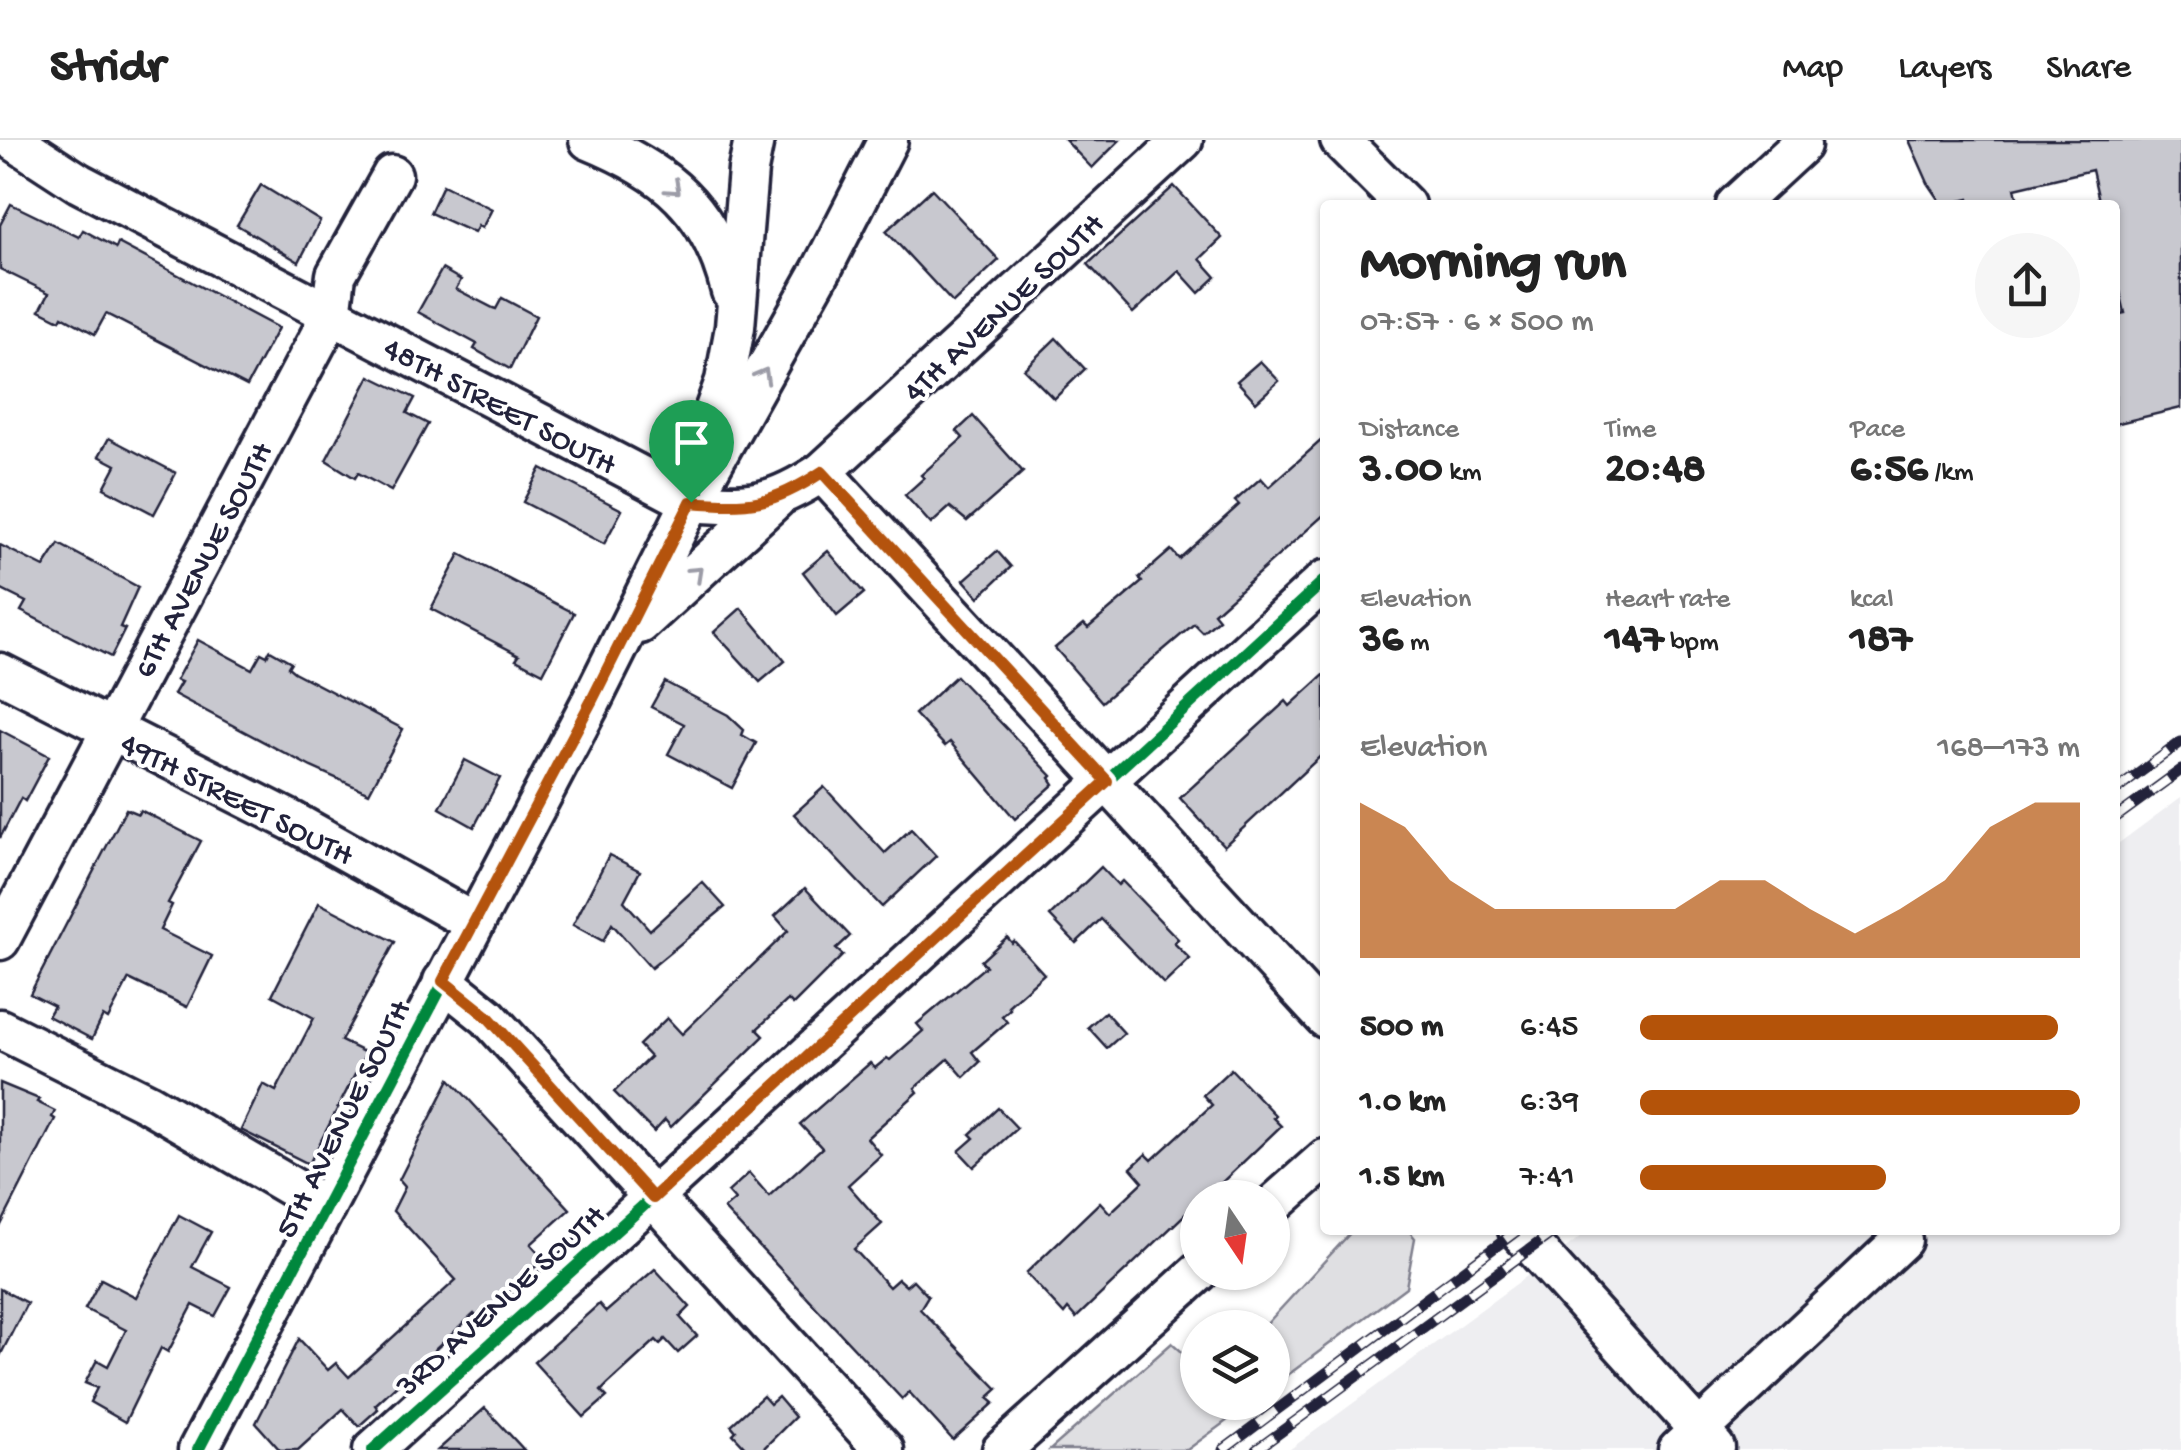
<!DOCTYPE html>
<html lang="en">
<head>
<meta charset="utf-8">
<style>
	body { margin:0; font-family:"Gochi Hand",sans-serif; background:#f6f6f6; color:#222; height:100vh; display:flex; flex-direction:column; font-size:38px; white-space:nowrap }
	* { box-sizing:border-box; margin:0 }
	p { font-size:32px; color:#767676 }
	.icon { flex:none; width:55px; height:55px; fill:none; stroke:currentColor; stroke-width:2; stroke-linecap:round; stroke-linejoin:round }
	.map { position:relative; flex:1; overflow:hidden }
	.sheet { position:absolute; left:1320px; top:60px; width:800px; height:1035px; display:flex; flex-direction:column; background:#fff; border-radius:10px; box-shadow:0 2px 8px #0004 }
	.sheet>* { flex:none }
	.needle { width:65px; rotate:167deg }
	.tools { position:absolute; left:1180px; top:1040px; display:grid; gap:20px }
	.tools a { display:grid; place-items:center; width:110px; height:110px; border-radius:50%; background:#fff; box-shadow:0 2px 8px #0004; font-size:50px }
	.pin { position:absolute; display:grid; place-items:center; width:85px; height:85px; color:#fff; margin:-102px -42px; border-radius:50% 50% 50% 0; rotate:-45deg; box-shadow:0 0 10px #0007 }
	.pin .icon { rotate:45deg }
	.round { display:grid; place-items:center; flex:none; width:105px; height:105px; border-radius:52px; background:#f6f6f6 }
	.head { display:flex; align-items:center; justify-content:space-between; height:170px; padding:0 40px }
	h1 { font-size:55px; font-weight:700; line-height:75px }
	.figures { display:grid; grid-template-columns:repeat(3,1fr); gap:15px; height:170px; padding:10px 40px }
	.figures div { display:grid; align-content:center }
	.figures b { font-size:42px; font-weight:700 }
	.figures small { font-size:28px; font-weight:400 }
	.figures p { font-size:28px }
	.chart { height:280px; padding:20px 40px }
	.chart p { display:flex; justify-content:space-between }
	.chart svg { width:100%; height:180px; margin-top:10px; fill:#b45309; opacity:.7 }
	ul { padding:0 40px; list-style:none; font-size:32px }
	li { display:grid; grid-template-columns:160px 120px 1fr; align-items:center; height:75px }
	li i { height:25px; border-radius:12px; background:#b45309 }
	header { display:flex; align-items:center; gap:60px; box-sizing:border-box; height:140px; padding:0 50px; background:#fff; border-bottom:2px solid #e0e0e0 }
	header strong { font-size:48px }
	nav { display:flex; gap:55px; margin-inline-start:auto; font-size:35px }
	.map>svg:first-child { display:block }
	.built { fill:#eeeef1 }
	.green { fill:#dfdfe2; stroke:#80808e; stroke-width:2.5 }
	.building { fill:#c8c8cf; stroke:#22223b; stroke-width:2.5 }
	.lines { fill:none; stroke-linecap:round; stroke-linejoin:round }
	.minor-casing { stroke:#22223b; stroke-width:45 }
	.minor { stroke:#fff; stroke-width:38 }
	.rail-casing { stroke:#22223b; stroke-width:11 }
	.rail { stroke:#fff; stroke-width:8; stroke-dasharray:22; stroke-linecap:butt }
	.cycleway-casing { stroke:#fff; stroke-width:19 }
	.cycleway { stroke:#00873e; stroke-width:12 }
	.oneway { stroke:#9c9ca7 }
	.route-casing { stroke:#fff; stroke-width:20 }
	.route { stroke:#b45309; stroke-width:12 }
	.labels { text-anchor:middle; stroke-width:8; stroke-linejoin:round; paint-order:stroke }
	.street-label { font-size:32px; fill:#22223b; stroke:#fff }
</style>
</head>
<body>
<header>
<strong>Stridr</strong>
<nav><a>Map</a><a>Layers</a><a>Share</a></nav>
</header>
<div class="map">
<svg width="2181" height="1310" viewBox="0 0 2181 1310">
	<rect width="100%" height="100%" fill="#fff"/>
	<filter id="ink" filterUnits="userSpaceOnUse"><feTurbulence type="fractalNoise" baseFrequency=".01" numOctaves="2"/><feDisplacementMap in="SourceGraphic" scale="20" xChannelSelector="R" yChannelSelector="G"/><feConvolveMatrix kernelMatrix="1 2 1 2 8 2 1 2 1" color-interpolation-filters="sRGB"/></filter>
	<g filter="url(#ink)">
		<polygon class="built" points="2181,657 2181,1310 1289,1310 1590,1090 2115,1090 2115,706"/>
		<g class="green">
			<polygon points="1353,1090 1408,1090 1415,1098 1406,1147 1273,1246 1272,1188 1264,1187"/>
			<polygon points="1172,1203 1197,1225 1198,1262 1251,1263 1187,1310 1050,1310"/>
		</g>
		<g class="building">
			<polygon points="1065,0 1120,0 1092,28"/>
			<polygon points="1909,0 2181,0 2181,268 2115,284 2115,175 2125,173 2115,130 2115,65 2100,65 2092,30 2015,48 2019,65 1971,65 1969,59 1943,65 1928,43"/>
			<polygon points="261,45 320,81 299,122 237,85"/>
			<polygon points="443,45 492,69 482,88 478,86 474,93 430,73"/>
			<polygon points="1174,46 1222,98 1200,119 1216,137 1199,153 1179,131 1133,173 1088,124"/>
			<polygon points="932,49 999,120 953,163 886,91"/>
			<polygon points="11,64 79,97 83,90 116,108 118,103 278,188 247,246 106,174 95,194 62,176 60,180 40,170 49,153 0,129 0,85"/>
			<polygon points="442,129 461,140 456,149 493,168 496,169 502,158 536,176 510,229 474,209 477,204 418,172"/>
			<polygon points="1056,198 1085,229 1054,259 1024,229"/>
			<polygon points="1260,221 1279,241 1256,262 1237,241"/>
			<polygon points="370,236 415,258 407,273 428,284 391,351 358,333 355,338 326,320"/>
			<polygon points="973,276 1023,332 967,381 950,367 931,384 905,355 924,338 921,335 963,298 957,291"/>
			<polygon points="1325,297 1325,374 1214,473 1219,479 1203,493 1194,484 1102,562 1055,508 1084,484 1088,488 1142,442 1139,438 1171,410 1179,419 1239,365 1235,361 1261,338 1269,347"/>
			<polygon points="109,298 176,333 154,374 104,348 116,325 99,316"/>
			<polygon points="541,328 622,370 604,404 523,362"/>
			<polygon points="59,404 138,447 120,487 125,489 111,517 21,471 26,462 0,449 0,405 44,427"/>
			<polygon points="828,411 864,453 837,476 803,432"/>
			<polygon points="997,411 1011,427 979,457 964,440"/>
			<polygon points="460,414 574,473 543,533 516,519 519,515 431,469"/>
			<polygon points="741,468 785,521 760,542 714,492"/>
			<polygon points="198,500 252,529 261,513 267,516 270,510 291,522 288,527 294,532 403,589 369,653 311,627 174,554 181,542 176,540"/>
			<polygon points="1325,534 1325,612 1224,706 1180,658 1286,561 1290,566"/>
			<polygon points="956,536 1052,636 1050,638 1054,644 1015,679 950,602 945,606 915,574"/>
			<polygon points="665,542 728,575 744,590 742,595 756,603 732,648 668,614 684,584 651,567"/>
			<polygon points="0,590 49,616 25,661 21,658 0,698"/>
			<polygon points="465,620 500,638 474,687 440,668"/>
			<polygon points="824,647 885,713 911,689 936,716 882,767 794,674"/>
			<polygon points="126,669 138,674 140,670 201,701 168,763 172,765 160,790 212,816 187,867 129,839 108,879 103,876 92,899 48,876 54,866 30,854"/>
			<polygon points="609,715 640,731 624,761 650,790 702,742 725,767 651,828 612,784 603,801 573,785"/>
			<polygon points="1101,727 1118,745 1122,741 1178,799 1174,803 1190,819 1164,844 1101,779 1076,803 1050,776"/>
			<polygon points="805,748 850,796 836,809 843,815 793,865 788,860 757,889 764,896 671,987 665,980 654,992 614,952 650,917 639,905 667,878 682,894 788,791 775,776"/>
			<polygon points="319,763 395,802 341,901 366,913 309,1024 241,990 263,944 276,951 314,878 272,855"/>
			<polygon points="1007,797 1012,803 1014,801 1044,834 1008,866 1010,869 1002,876 1007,882 972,912 980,922 964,937 948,919 915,948 918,952 867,998 881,1015 848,1045 882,1084 854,1109 889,1147 898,1139 906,1146 913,1140 928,1156 920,1169 998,1249 988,1258 994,1263 953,1300 909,1252 902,1259 724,1069 735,1060 728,1052 749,1033 769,1056 822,1008 800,984 870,923 875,928 887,918 890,920 923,891 917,884 986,826 981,821"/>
			<polygon points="1105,872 1124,893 1107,908 1088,887"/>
			<polygon points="1231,929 1276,976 1273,978 1281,986 1213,1051 1198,1058 1198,1062 1076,1178 1068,1169 1064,1174 1026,1133 1100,1062 1110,1073 1143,1042 1131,1028 1146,1014 1152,1020 1212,965 1203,955"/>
			<polygon points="450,939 570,1069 531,1104 544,1119 486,1172 477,1177 474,1174 375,1265 378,1269 359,1286 343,1269 298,1310 280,1310 256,1283 299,1199 328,1230 336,1223 349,1237 456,1140 393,1071 405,1047 399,1040"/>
			<polygon points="0,943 39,959 37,962 55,971 52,977 55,979 0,1087"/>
			<polygon points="998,968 1017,988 974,1027 959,1011 974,998 970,994"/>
			<polygon points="179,1075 211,1092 192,1127 231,1147 215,1176 193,1165 168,1212 161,1208 125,1282 90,1262 97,1248 85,1243 97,1220 108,1226 126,1190 85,1169 101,1139 136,1157"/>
			<polygon points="655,1129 690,1167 680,1177 697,1196 678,1213 665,1199 660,1204 656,1200 608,1244 601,1251 607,1257 584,1277 534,1222 599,1164 606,1172"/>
			<polygon points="0,1149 27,1163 0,1216"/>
			<polygon points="763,1256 770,1264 778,1257 795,1277 762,1310 748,1310 733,1294 736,1291 731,1285"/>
			<polygon points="485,1268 524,1310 438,1310"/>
		</g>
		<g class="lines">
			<defs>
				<g id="minor">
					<path d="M13 0 79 43 691 362C750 367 772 365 822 332L1183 0"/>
					<path d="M589 0C665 31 711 68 731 151"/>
					<polyline points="1340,0 1405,65"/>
					<polyline points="1736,65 1801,5"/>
					<polyline points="699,313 725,241 735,187 748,30 754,0"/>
					<polyline points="822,332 1325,878"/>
					<polyline points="640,484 776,359"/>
					<polyline points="0,533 292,681 474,783"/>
					<polyline points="0,800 331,175 336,135 392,35"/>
					<polyline points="443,841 488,877 884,1310"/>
					<polyline points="0,889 148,963 326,1067"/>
					<polyline points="1272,1066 1325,1019"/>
					<polyline points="1518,1090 1715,1308"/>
					<polyline points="198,1310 591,562 691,362 823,127 888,0"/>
					<polyline points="373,1310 653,1057 1325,440"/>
					<polyline points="1002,1310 1199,1132"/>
					<polyline points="1678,1310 1902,1100"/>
				</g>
			</defs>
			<use href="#minor" class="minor-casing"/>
			<use href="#minor" class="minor"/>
			<defs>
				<g id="rail">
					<polyline points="2115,651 2181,602"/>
					<polyline points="2115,678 2181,630"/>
					<polyline points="1223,1310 1518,1090"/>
					<polyline points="1256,1310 1556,1090"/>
				</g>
			</defs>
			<use href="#rail" class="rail-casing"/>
			<use href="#rail" class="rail"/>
			<defs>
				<g id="cycleway">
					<polyline points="198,1310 591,562 699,351"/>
					<polyline points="373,1310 653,1057 1325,440"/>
				</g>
			</defs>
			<use href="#cycleway" class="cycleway-casing"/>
			<use href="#cycleway" class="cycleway"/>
		</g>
		<defs><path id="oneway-chevron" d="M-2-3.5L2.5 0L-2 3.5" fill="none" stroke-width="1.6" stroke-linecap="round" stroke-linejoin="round" transform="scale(2.5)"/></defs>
		<g class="oneway">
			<use href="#oneway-chevron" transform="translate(674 48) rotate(42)"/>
			<use href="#oneway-chevron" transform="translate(763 235) rotate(-61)"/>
			<use href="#oneway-chevron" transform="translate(696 433) rotate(-43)"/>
		</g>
	</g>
	<g class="lines" filter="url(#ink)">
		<defs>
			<path id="route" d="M822 332 1107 641 653 1058 488 877 443 841 591 562 691 362C750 367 772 365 822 332Z"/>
		</defs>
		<use href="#route" class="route-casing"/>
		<use href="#route" class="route"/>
	</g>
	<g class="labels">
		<g class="street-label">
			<text transform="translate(1002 166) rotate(-43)" y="11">4TH AVENUE SOUTH</text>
			<text transform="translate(501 264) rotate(28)" y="11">48TH STREET SOUTH</text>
			<text transform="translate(201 419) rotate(-62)" y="11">6TH AVENUE SOUTH</text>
			<text transform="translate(238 657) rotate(27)" y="11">49TH STREET SOUTH</text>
			<text transform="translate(341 978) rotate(-63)" y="11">5TH AVENUE SOUTH</text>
			<text transform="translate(499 1159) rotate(-42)" y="11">3RD AVENUE SOUTH</text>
		</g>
	</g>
</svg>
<div class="tools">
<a><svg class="needle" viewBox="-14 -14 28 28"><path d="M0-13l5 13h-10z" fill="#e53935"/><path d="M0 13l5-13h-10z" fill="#767676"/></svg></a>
<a><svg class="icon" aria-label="layers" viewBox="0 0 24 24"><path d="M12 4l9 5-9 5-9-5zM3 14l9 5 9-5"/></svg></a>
</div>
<div class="pin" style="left:691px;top:362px;background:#1e9e55"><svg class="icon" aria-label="arrive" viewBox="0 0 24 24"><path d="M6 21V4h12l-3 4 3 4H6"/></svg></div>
<section class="sheet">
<div class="head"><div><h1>Morning run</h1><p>07:57 · 6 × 500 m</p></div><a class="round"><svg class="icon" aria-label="share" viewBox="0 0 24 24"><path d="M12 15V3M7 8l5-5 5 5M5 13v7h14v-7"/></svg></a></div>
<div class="figures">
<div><p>Distance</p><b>3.00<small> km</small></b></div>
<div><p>Time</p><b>20:48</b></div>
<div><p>Pace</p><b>6:56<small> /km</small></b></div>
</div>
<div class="figures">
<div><p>Elevation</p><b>36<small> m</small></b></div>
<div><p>Heart rate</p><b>147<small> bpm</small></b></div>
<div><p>kcal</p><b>187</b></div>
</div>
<div class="chart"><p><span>Elevation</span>168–173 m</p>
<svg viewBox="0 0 160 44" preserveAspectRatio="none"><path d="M0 44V6L10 12L20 25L30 32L40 32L50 32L60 32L70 32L80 25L90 25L100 32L110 38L120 32L130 25L140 12L150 6L160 6V44z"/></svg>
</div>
<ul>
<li><b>500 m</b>6:45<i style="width:95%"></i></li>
<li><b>1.0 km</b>6:39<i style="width:100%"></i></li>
<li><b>1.5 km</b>7:41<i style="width:56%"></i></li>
</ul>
</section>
</div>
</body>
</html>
